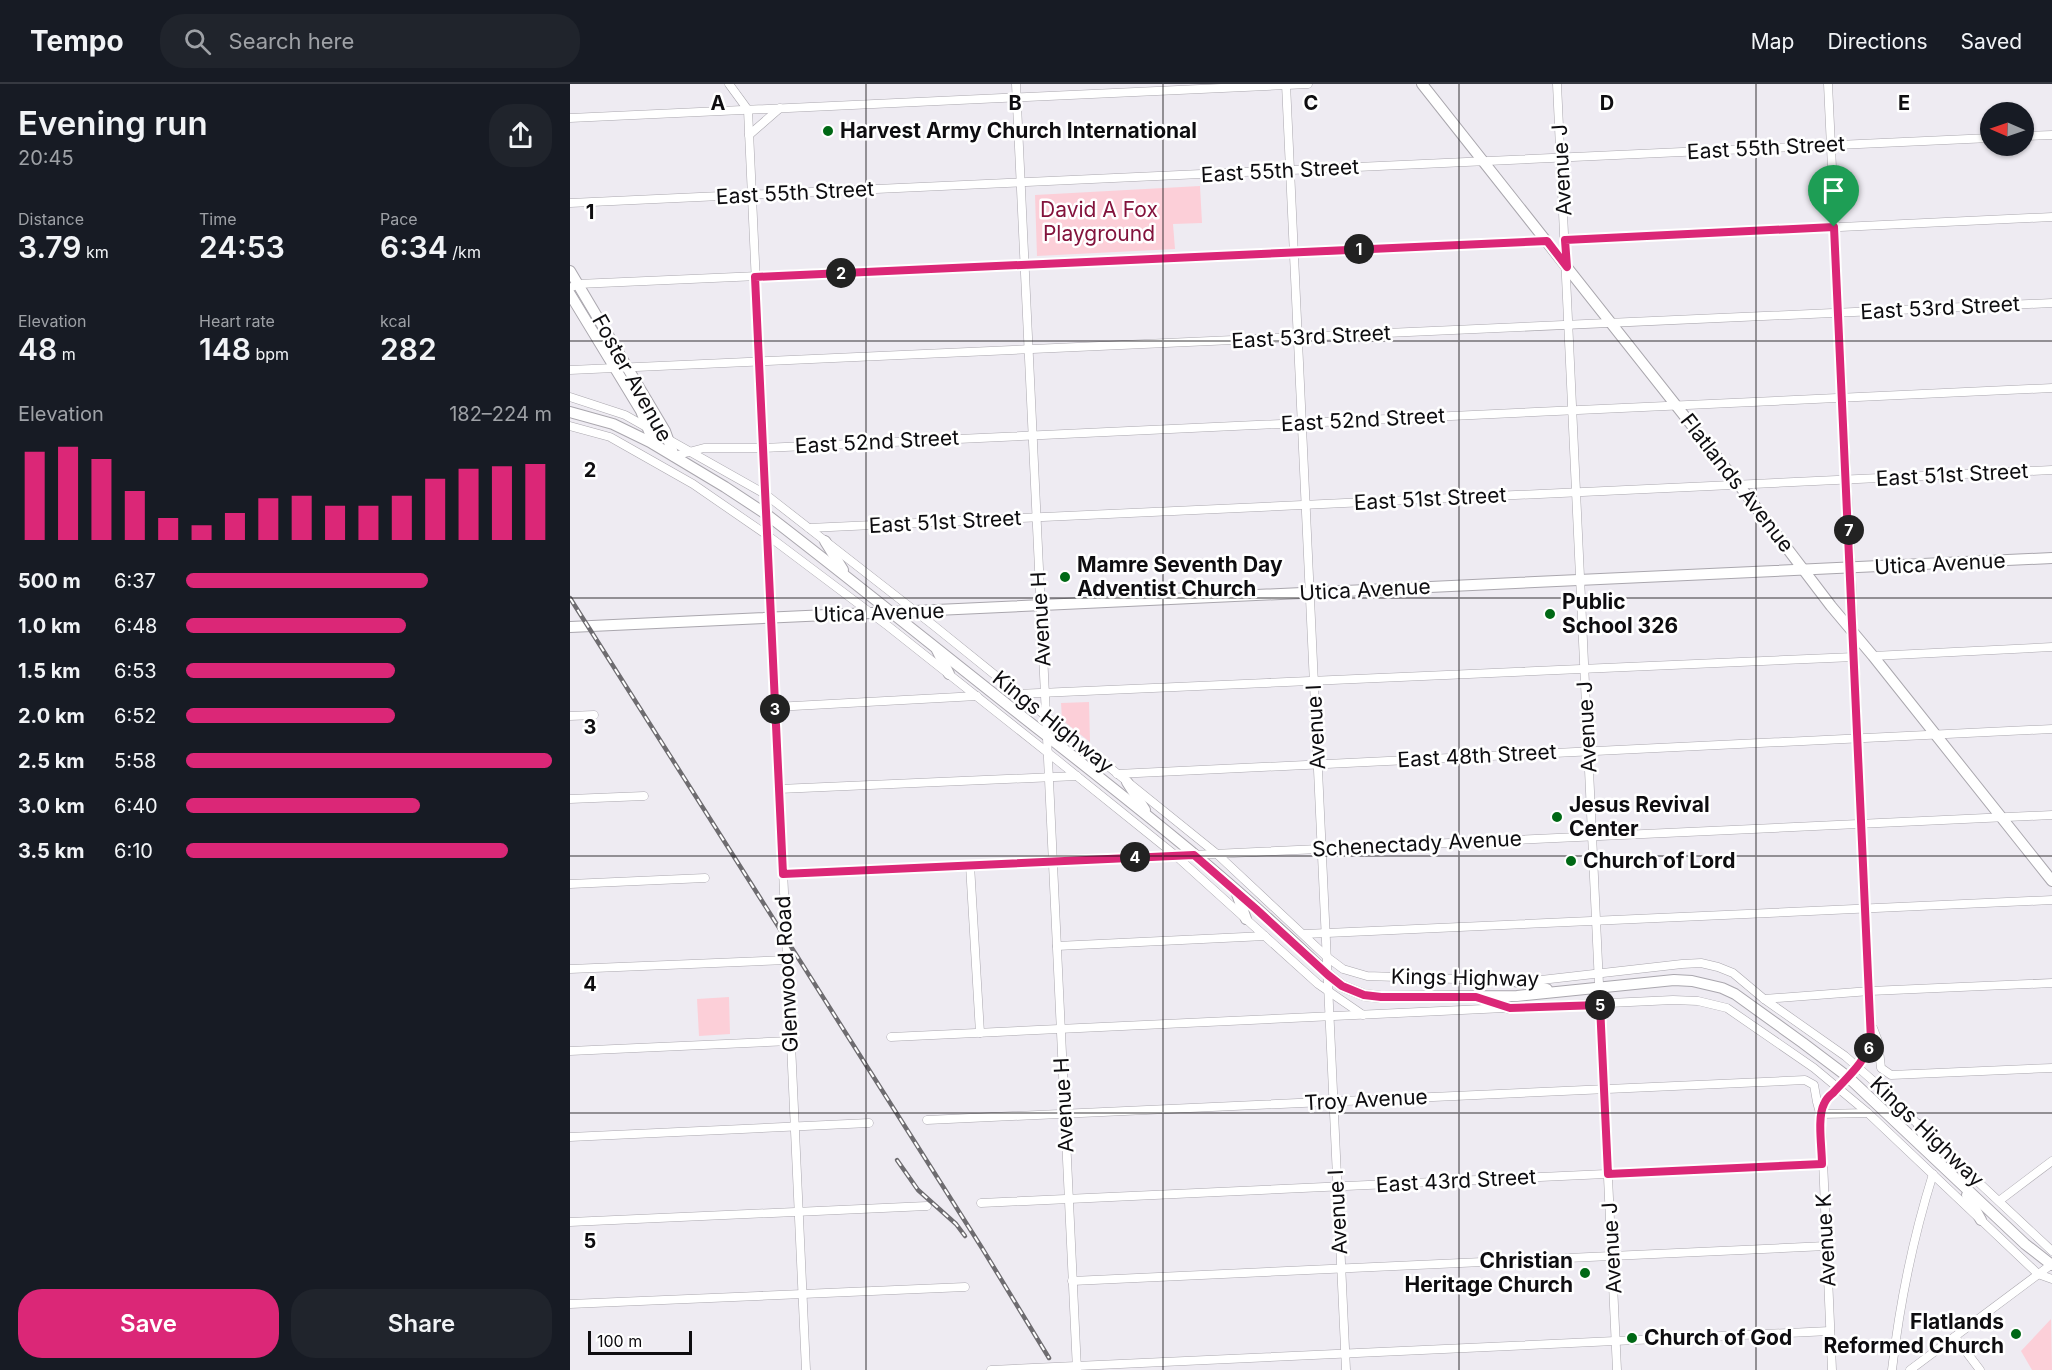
<!DOCTYPE html>
<html lang="en">
<head>
<meta charset="utf-8">
<style>
	body { margin:0; font-family:Inter,sans-serif; background:#20242c; color:#f1f3f6; height:100vh; display:flex; flex-direction:column; font-size:22px; white-space:nowrap }
	* { box-sizing:border-box; margin:0 }
	p { font-size:20px; color:#9ea1a6 }
	.icon { flex:none; width:33px; height:33px; fill:none; stroke:currentColor; stroke-width:2; stroke-linecap:round; stroke-linejoin:round }
	.map { position:relative; flex:1; overflow:hidden }
	.drawer { display:flex; flex-direction:column; background:#171b24; width:570px }
	.drawer>* { flex:none }
	.needle { width:39px; rotate:272deg }
	.fabs { position:absolute; left:1410px; top:18px; display:grid; gap:12px }
	.fabs a { display:grid; place-items:center; width:54px; height:54px; border-radius:50%; background:#171b24; box-shadow:0 2px 4px #0004; font-size:30px }
	.scale { position:absolute; left:18px; bottom:15px; width:104px; box-sizing:border-box; padding-left:6px; border:3px solid #0e0d10; border-top:0; font-size:16px; line-height:21px; white-space:nowrap; color:#0e0d10; -webkit-text-stroke:4px #fff; paint-order:stroke }
	.pin { position:absolute; display:grid; place-items:center; width:51px; height:51px; color:#fff; margin:-62px -26px; border-radius:50% 50% 50% 0; rotate:-45deg; box-shadow:0 0 6px #0007 }
	.pin .icon { rotate:45deg }
	.km { position:absolute; width:30px; height:30px; margin:-15px; border-radius:50%; background:#222; color:#fff; font-size:16px; line-height:30px; text-align:center }
	.round { display:grid; place-items:center; flex:none; width:63px; height:63px; border-radius:24px; background:#20242c }
	.summary { display:flex; align-items:center; justify-content:space-between; height:102px; padding:0 18px }
	h1 { font-size:33px; font-weight:600; line-height:45px }
	.figures { display:grid; grid-template-columns:repeat(3,1fr); gap:9px; height:102px; padding:6px 18px }
	.figures div { display:grid; align-content:center }
	.figures b { font-size:30px; font-weight:600 }
	.figures small { font-size:16px; font-weight:400 }
	.figures p { font-size:16px }
	.chart { height:168px; padding:12px 18px }
	.chart p { display:flex; justify-content:space-between }
	.chart svg { width:100%; height:108px; margin-top:6px; stroke:#db2777; stroke-width:6 }
	.primary-button { display:flex; gap:12px; margin-top:auto; padding:12px 18px }
	.primary-button a { flex:1; height:69px; border-radius:24px; background:#db2777; color:#fff; font-size:24px; font-weight:600; line-height:69px; text-align:center }
	.primary-button a+a { background:#20242c; color:#f1f3f6 }
	ul { padding:0 18px; list-style:none; font-size:20px }
	li { display:grid; grid-template-columns:96px 72px 1fr; align-items:center; height:45px }
	li i { height:15px; border-radius:8px; background:#db2777 }
	header { display:flex; align-items:center; gap:36px; box-sizing:border-box; height:84px; padding:0 30px; background:#171b24; border-bottom:2px solid #363941 }
	header strong { font-size:28px }
	nav { display:flex; gap:33px; margin-inline-start:auto; font-size:21px }
	.search { width:420px; height:54px; background:#20242c; display:flex; align-items:center; gap:15px; box-sizing:border-box; padding:0 21px; border-radius:24px; color:#9ea1a6; font-size:22px }
	main { display:flex; flex:1; min-height:0 }
	.map>svg:first-child { display:block }
	.green { fill:#fccfd8 }
	.lines { fill:none; stroke-linecap:round; stroke-linejoin:round }
	.minor-casing { stroke:#aaa7ae; stroke-width:9 }
	.major-casing { stroke:#aaa7ae; stroke-width:12 }
	.minor { stroke:#fff; stroke-width:8 }
	.major { stroke:#fff; stroke-width:10 }
	.rail-casing { stroke:#6e6c70; stroke-width:4.5 }
	.rail { stroke:#fff; stroke-width:2; stroke-dasharray:7; stroke-linecap:butt }
	.route-casing { stroke:#fff; stroke-width:12 }
	.route { stroke:#db2777; stroke-width:8 }
	.grid { fill:none; stroke:#0e0d10; stroke-width:1.5; stroke-opacity:0.55 }
	.poi-dot { fill:#006815; stroke:#fff; stroke-width:2 }
	.labels { text-anchor:middle; stroke-width:5; stroke-linejoin:round; paint-order:stroke }
	.poi-label { font-size:21px; font-weight:bold; fill:#0e0d10; stroke:#fff; text-anchor:start }
	.street-label { font-size:21px; fill:#0e0d10; stroke:#fff }
	.park-label { font-size:21px; fill:#83133c; stroke:#fff }
	.grid-label { font-size:20px; text-anchor:middle; font-weight:bold; fill:#0e0d10; stroke:#fff; stroke-width:5; stroke-linejoin:round; paint-order:stroke }
</style>
</head>
<body>
<header>
<strong>Tempo</strong>
<div class="search"><svg class="icon" aria-label="search" viewBox="0 0 24 24"><circle cx="10" cy="10" r="6"/><path d="M15 15l6 6"/></svg>Search here</div>
<nav><a>Map</a><a>Directions</a><a>Saved</a></nav>
</header>
<main>
<section class="drawer">
<div class="summary"><div><h1>Evening run</h1><p>20:45</p></div><a class="round"><svg class="icon" aria-label="share" viewBox="0 0 24 24"><path d="M12 15V3M7 8l5-5 5 5M5 13v7h14v-7"/></svg></a></div>
<div class="figures">
<div><p>Distance</p><b>3.79<small> km</small></b></div>
<div><p>Time</p><b>24:53</b></div>
<div><p>Pace</p><b>6:34<small> /km</small></b></div>
</div>
<div class="figures">
<div><p>Elevation</p><b>48<small> m</small></b></div>
<div><p>Heart rate</p><b>148<small> bpm</small></b></div>
<div><p>kcal</p><b>282</b></div>
</div>
<div class="chart"><p><span>Elevation</span>182–224 m</p>
<svg viewBox="0 0 160 44" preserveAspectRatio="none"><path d="M5 44V8M15 44V6M25 44V11M35 44V24M45 44V35M55 44V38M65 44V33M75 44V27M85 44V26M95 44V30M105 44V30M115 44V26M125 44V19M135 44V15M145 44V14M155 44V13"/></svg>
</div>
<ul>
<li><b>500 m</b>6:37<i style="width:66%"></i></li>
<li><b>1.0 km</b>6:48<i style="width:60%"></i></li>
<li><b>1.5 km</b>6:53<i style="width:57%"></i></li>
<li><b>2.0 km</b>6:52<i style="width:57%"></i></li>
<li><b>2.5 km</b>5:58<i style="width:100%"></i></li>
<li><b>3.0 km</b>6:40<i style="width:64%"></i></li>
<li><b>3.5 km</b>6:10<i style="width:88%"></i></li>
</ul>
<div class="primary-button"><a>Save</a><a>Share</a></div>
</section>
<div class="map">
<svg width="1482" height="1286" viewBox="0 0 1482 1286">
	<rect width="100%" height="100%" fill="#eeebf2"/>
	<g class="green">
		<polygon points="630,102 632,139 603,140 605,165 467,172 465,111"/>
		<polygon points="519,618 520,658 492,636 491,619"/>
		<polygon points="159,913 160,950 129,952 127,915"/>
		<polygon points="1481,1235 1482,1286 1462,1286 1451,1267"/>
	</g>
	<g class="lines">
		<defs>
			<g id="minor">
				<polyline points="159,0 178,26"/>
				<polyline points="446,0 507,1286"/>
				<polyline points="716,0 776,1286"/>
				<polyline points="987,0 1047,1286"/>
				<path d="M1258 0 1281 484 1301 957C1298 966 1294 975 1288 983 1275 999 1255 1008 1251 1030L1262 1286"/>
				<polyline points="178,26 236,1286"/>
				<polyline points="0,34 738,0"/>
				<polyline points="179,51 210,24"/>
				<polyline points="1454,52 1482,51"/>
				<polyline points="0,119 1420,54"/>
				<polyline points="995,156 1482,133"/>
				<polyline points="0,204 8,200 977,157"/>
				<polyline points="0,286 1482,219"/>
				<polyline points="0,313 55,331 195,410 363,541 647,770 757,873 773,885 797,892 944,897 971,896 1112,880 1131,879 1148,883 1163,889 1194,915 1275,972 1309,1002 1374,1066 1482,1167"/>
				<polyline points="0,342 40,353 123,400 197,451 318,542 487,676 605,771 748,900 793,931"/>
				<polyline points="104,372 134,364 193,364 1482,304"/>
				<polyline points="239,444 1482,386"/>
				<polyline points="1303,572 1482,563"/>
				<polyline points="447,610 1284,573"/>
				<polyline points="205,623 407,612"/>
				<polyline points="0,632 24,631"/>
				<polyline points="547,690 1482,645"/>
				<polyline points="209,705 507,692"/>
				<polyline points="0,715 74,712"/>
				<polyline points="400,781 410,949"/>
				<polyline points="213,790 1482,731"/>
				<polyline points="0,800 135,794"/>
				<polyline points="735,850 1482,816"/>
				<polyline points="487,862 695,852"/>
				<polyline points="0,885 217,876"/>
				<polyline points="1194,915 1300,907 1482,899"/>
				<polyline points="1303,944 1308,957 1311,984 1321,991 1482,984"/>
				<polyline points="321,953 1103,916 1128,917 1157,924 1244,984 1298,1029 1468,1190 1482,1195"/>
				<polyline points="0,967 220,957"/>
				<polyline points="1251,1030 1298,1029"/>
				<polyline points="357,1036 1235,996 1244,1001 1247,1018 1250,1029"/>
				<polyline points="0,1053 299,1039"/>
				<polyline points="1429,1117 1482,1077"/>
				<polyline points="411,1119 1253,1080"/>
				<polyline points="0,1138 357,1122"/>
				<polyline points="502,1197 1256,1162"/>
				<polyline points="0,1220 395,1203"/>
				<polyline points="1385,1253 1410,1286"/>
				<polyline points="421,1286 1260,1247"/>
				<path d="M1322 1286C1330 1216 1342 1157 1363 1090"/>
				<polyline points="1340,1286 1482,1180"/>
			</g>
			<g id="major">
				<polyline points="852,0 1169,401 1261,522 1303,572 1482,797"/>
				<polyline points="0,187 95,347 104,372"/>
				<polyline points="0,210 71,327 84,360"/>
				<path d="M0 328 43 340 80 358 155 403 196 430C278 493 358 558 439 622 548 708 659 793 758 891L772 902 794 911 811 913 947 912 1104 896 1122 897 1152 904 1165 910 1233 959 1278 993 1455 1160 1482 1181"/>
				<polyline points="255,457 273,486"/>
				<polyline points="0,543 1482,474"/>
				<polyline points="367,566 379,590"/>
				<polyline points="557,698 575,726"/>
				<polyline points="667,810 676,835"/>
				<polyline points="944,897 977,905"/>
				<polyline points="915,916 940,924"/>
				<polyline points="1349,1041 1360,1069"/>
				<polyline points="1397,1111 1411,1136"/>
			</g>
		</defs>
		<use href="#minor" class="minor-casing"/>
		<use href="#major" class="major-casing"/>
		<use href="#minor" class="minor"/>
		<use href="#major" class="major"/>
		<defs>
			<g id="rail">
				<polyline points="0,514 412,1164 479,1274"/>
				<polyline points="327,1076 348,1106 386,1140 395,1152"/>
			</g>
		</defs>
		<use href="#rail" class="rail-casing"/>
		<use href="#rail" class="rail"/>
	</g>
	<g class="lines">
		<defs>
			<path id="route" d="M1264 143 1301 957C1294 980 1278 992 1263 1009 1259 1012 1256 1015 1254 1020 1247 1033 1252 1064 1252 1080L1038 1090 1030 921 940 924 906 913H811L794 911 772 902 758 891 686 825 624 771 213 790 185 193 977 157 997 183 995 156Z"/>
		</defs>
		<use href="#route" class="route-casing"/>
		<use href="#route" class="route"/>
	</g>
	<path class="grid" d="M296 0V1286M593 0V1286M889 0V1286M1186 0V1286M0 257H1482M0 514H1482M0 772H1482M0 1029H1482"/>
	<g class="poi-dot">
		<circle cx="258" cy="47" r="6"/>
		<circle cx="495" cy="493" r="6"/>
		<circle cx="980" cy="530" r="6"/>
		<circle cx="987" cy="733" r="6"/>
		<circle cx="1001" cy="777" r="6"/>
		<circle cx="1015" cy="1189" r="6"/>
		<circle cx="1446" cy="1250" r="6"/>
		<circle cx="1062" cy="1254" r="6"/>
	</g>
	<g class="labels">
		<g class="poi-label">
			<text x="270" y="54">Harvest Army Church International</text>
			<text x="507" y="488">Mamre Seventh Day<tspan x="507" dy="24">Adventist Church</tspan></text>
			<text x="992" y="525">Public<tspan x="992" dy="24">School 326</tspan></text>
			<text x="999" y="728">Jesus Revival<tspan x="999" dy="24">Center</tspan></text>
			<text x="1013" y="784">Church of Lord</text>
			<text x="1003" y="1184" text-anchor="end">Christian<tspan x="1003" dy="24">Heritage Church</tspan></text>
			<text x="1434" y="1245" text-anchor="end">Flatlands<tspan x="1434" dy="24">Reformed Church</tspan></text>
			<text x="1074" y="1261">Church of God</text>
		</g>
		<g class="street-label">
			<text transform="translate(1196 64) rotate(-3)" y="7">East 55th Street</text>
			<text transform="translate(992 86) rotate(-93)" y="7">Avenue J</text>
			<text transform="translate(710 87) rotate(-3)" y="7">East 55th Street</text>
			<text transform="translate(225 109) rotate(-3)" y="7">East 55th Street</text>
			<text transform="translate(1370 224) rotate(-3)" y="7">East 53rd Street</text>
			<text transform="translate(741 253) rotate(-3)" y="7">East 53rd Street</text>
			<text transform="translate(62 294) rotate(61)" y="7">Foster Avenue</text>
			<text transform="translate(793 336) rotate(-3)" y="7">East 52nd Street</text>
			<text transform="translate(307 358) rotate(-3)" y="7">East 52nd Street</text>
			<text transform="translate(1382 391) rotate(-3)" y="7">East 51st Street</text>
			<text transform="translate(1167 399) rotate(52)" y="7">Flatlands Avenue</text>
			<text transform="translate(860 415) rotate(-3)" y="7">East 51st Street</text>
			<text transform="translate(375 438) rotate(-3)" y="7">East 51st Street</text>
			<text transform="translate(1370 480) rotate(-3)" y="7">Utica Avenue</text>
			<text transform="translate(795 506) rotate(-3)" y="7">Utica Avenue</text>
			<text transform="translate(309 529) rotate(-2)" y="7">Utica Avenue</text>
			<text transform="translate(471 535) rotate(-93)" y="7">Avenue H</text>
			<text transform="translate(483 638) rotate(39)" y="7">Kings Highway</text>
			<text transform="translate(746 643) rotate(-93)" y="7">Avenue I</text>
			<text transform="translate(1017 643) rotate(-93)" y="7">Avenue J</text>
			<text transform="translate(907 672) rotate(-3)" y="7">East 48th Street</text>
			<text transform="translate(847 760) rotate(-3)" y="7">Schenectady Avenue</text>
			<text transform="translate(217 890) rotate(-93)" y="7">Glenwood Road</text>
			<text transform="translate(895 894) rotate(1)" y="7">Kings Highway</text>
			<text transform="translate(796 1016) rotate(-3)" y="7">Troy Avenue</text>
			<text transform="translate(494 1021) rotate(-93)" y="7">Avenue H</text>
			<text transform="translate(1357 1048) rotate(44)" y="7">Kings Highway</text>
			<text transform="translate(886 1097) rotate(-3)" y="7">East 43rd Street</text>
			<text transform="translate(768 1128) rotate(-93)" y="7">Avenue I</text>
			<text transform="translate(1256 1156) rotate(-93)" y="7">Avenue K</text>
			<text transform="translate(1042 1164) rotate(-93)" y="7">Avenue J</text>
		</g>
		<g class="park-label">
			<text x="529" y="133">David A Fox<tspan x="529" dy="24">Playground</tspan></text>
		</g>
	</g>
	<g class="grid-label">
		<text x="148" y="26">A</text>
		<text x="445" y="26">B</text>
		<text x="741" y="26">C</text>
		<text x="1037" y="26">D</text>
		<text x="1334" y="26">E</text>
		<text x="20" y="135">1</text>
		<text x="20" y="393">2</text>
		<text x="20" y="650">3</text>
		<text x="20" y="907">4</text>
		<text x="20" y="1164">5</text>
	</g>
</svg>
<div class="fabs">
<a><svg class="needle" viewBox="-14 -14 28 28"><path d="M0-13l5 13h-10z" fill="#e53935"/><path d="M0 13l5-13h-10z" fill="#9ea1a6"/></svg></a>
</div>
<div class="scale">100 m</div>
<div class="pin" style="left:1264px;top:143px;background:#1e9e55"><svg class="icon" aria-label="arrive" viewBox="0 0 24 24"><path d="M6 21V4h12l-3 4 3 4H6"/></svg></div>
<b class="km" style="left:789px;top:165px">1</b>
<b class="km" style="left:271px;top:189px">2</b>
<b class="km" style="left:205px;top:625px">3</b>
<b class="km" style="left:565px;top:773px">4</b>
<b class="km" style="left:1030px;top:921px">5</b>
<b class="km" style="left:1299px;top:964px">6</b>
<b class="km" style="left:1279px;top:446px">7</b>
</div>
</main>
</body>
</html>
